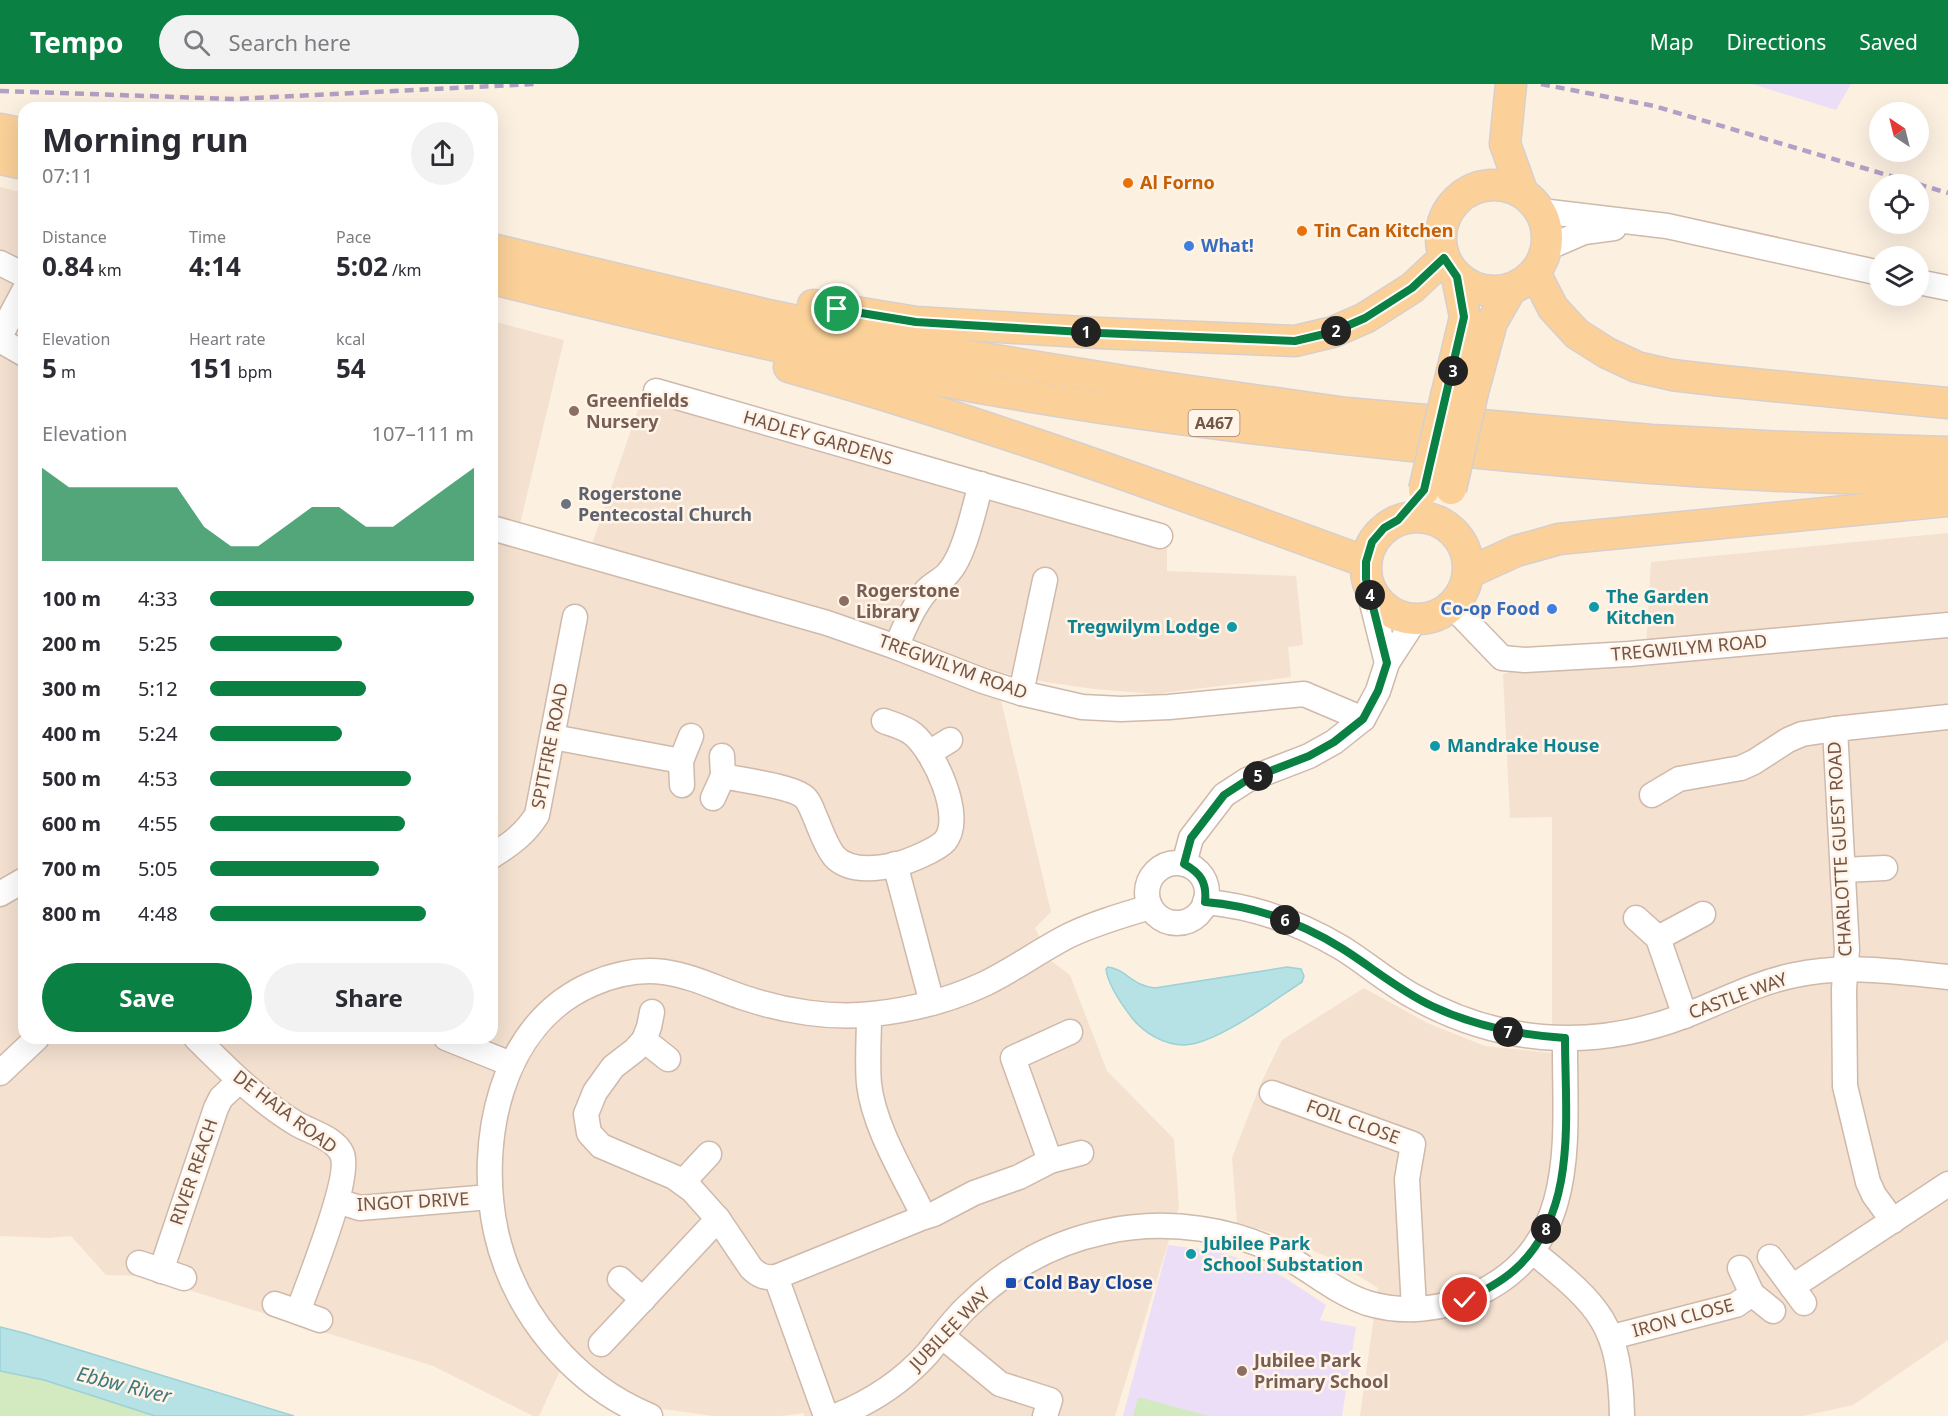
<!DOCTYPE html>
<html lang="en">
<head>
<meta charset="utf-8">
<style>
	body { margin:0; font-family:"Noto Sans",sans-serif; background:#f2f2f3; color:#2b2b33; height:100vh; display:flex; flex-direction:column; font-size:22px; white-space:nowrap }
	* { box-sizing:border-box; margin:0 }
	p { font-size:20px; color:#7c7c81 }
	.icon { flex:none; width:33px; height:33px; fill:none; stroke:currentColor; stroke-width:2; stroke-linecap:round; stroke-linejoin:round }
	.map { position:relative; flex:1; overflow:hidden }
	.sheet { position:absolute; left:18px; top:18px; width:480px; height:942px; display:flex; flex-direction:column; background:#fff; border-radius:18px; box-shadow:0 6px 24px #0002 }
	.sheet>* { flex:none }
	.needle { width:39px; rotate:325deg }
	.tools { position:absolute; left:1869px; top:18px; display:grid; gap:12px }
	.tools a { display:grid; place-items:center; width:60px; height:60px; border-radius:50%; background:#fff; box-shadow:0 6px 24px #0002; font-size:30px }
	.pin { position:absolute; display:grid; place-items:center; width:51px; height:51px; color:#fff; margin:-26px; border:3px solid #fff; border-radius:50%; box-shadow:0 2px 6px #0007 }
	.km { position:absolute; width:30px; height:30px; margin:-15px; border-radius:50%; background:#222; color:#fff; font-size:16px; line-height:30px; text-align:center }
	.round { display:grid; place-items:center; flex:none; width:63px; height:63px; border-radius:32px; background:#f2f2f3 }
	.head { display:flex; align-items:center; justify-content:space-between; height:102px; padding:0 24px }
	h1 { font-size:33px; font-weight:700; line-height:45px }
	.metrics { display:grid; grid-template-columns:repeat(3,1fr); gap:9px; height:102px; padding:6px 24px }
	.metrics div { display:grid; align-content:center }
	.metrics b { font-size:26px; font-weight:700 }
	.metrics small { font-size:16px; font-weight:400 }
	.metrics p { font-size:16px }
	.chart { height:168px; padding:12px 24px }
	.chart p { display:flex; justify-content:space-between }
	.chart svg { width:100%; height:108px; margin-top:6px; fill:#0b8043; opacity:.7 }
	.button { display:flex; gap:12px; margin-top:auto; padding:12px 24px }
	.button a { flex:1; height:69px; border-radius:36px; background:#0b8043; color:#fff; font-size:24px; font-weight:700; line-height:69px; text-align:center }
	.button a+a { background:#f2f2f3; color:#2b2b33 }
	ul { padding:0 24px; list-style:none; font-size:20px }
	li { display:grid; grid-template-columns:96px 72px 1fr; align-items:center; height:45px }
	li i { height:15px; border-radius:8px; background:#0b8043 }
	header { display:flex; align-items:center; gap:36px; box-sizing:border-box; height:84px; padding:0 30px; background:#0b8043; color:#fff }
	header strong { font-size:28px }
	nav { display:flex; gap:33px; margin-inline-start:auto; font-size:21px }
	.search { width:420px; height:54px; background:#f2f2f3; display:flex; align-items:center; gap:15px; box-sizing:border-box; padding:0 21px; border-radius:33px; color:#7c7c81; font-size:22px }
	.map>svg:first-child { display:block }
	.residential { fill:#f4e1d0 }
	.education { fill:#eddef8 }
	.green { fill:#d3e9c0 }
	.water { fill:#b6e1e5; stroke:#9cd1d7; stroke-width:1.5 }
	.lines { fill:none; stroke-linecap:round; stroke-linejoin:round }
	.minor-casing { stroke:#cfb9ab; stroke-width:27 }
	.major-casing { stroke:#d8cfcc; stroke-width:33 }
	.minor { stroke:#fff; stroke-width:24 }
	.major { stroke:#fbd199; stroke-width:30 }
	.rail { stroke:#b2a0c5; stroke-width:4.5; stroke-dasharray:9 6; stroke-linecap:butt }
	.major-bridge-casing { stroke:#d8cfcc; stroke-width:33; stroke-linecap:butt }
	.major-bridge { stroke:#fbd199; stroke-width:30 }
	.route-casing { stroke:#fff; stroke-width:12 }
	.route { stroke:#0b8043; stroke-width:8 }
	.food-dot { fill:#e8710a; stroke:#fff4e7; stroke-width:2 }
	.shop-dot { fill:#3f7fe0; stroke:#fff4e7; stroke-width:2 }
	.education-dot { fill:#8d6e63; stroke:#fff4e7; stroke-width:2 }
	.worship-dot { fill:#6b7280; stroke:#fff4e7; stroke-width:2 }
	.culture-dot { fill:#0f9aa8; stroke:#fff4e7; stroke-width:2 }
	.transit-dot { fill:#1a4fb4; stroke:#fff4e7; stroke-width:2 }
	.labels { text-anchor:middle; stroke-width:5; stroke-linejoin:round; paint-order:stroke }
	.shield { fill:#fff4e7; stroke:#9d8578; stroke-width:1.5 }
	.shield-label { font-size:16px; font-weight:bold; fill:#735548 }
	.food-label { font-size:18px; font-weight:bold; fill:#c56008; stroke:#fff4e7; text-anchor:start }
	.shop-label { font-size:18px; font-weight:bold; fill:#366cbe; stroke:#fff4e7; text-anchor:start }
	.education-label { font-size:18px; font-weight:bold; fill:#785e54; stroke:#fff4e7; text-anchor:start }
	.street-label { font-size:18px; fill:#735548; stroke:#fff4e7 }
	.worship-label { font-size:18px; font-weight:bold; fill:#5b616d; stroke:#fff4e7; text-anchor:start }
	.culture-label { font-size:18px; font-weight:bold; fill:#0d838f; stroke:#fff4e7; text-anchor:start }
	.transit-label { font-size:18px; font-weight:bold; fill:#164399; stroke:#fff4e7; text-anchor:start }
	.water-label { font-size:20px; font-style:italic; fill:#3f7980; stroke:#fff4e7 }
</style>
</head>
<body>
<header>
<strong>Tempo</strong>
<div class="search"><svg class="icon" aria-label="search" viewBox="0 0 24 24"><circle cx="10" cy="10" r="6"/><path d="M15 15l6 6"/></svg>Search here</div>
<nav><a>Map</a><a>Directions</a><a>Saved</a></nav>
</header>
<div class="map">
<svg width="1948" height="1332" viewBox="0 0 1948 1332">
	<rect width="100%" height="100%" fill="#fcf0e1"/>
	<g class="residential">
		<polygon points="0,103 24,109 24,954 492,954 492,237 564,256 515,461 585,481 644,308 1167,443 1167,487 1296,492 1303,561 1288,563 1291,593 1155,610 1094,605 1046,598 994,587 1051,828 1035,844 1050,876 1070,891 1107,987 1174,1055 1179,1123 1115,1332 804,1332 804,1329 781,1332 713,1332 656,1324 603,1296 570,1265 539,1332 533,1332 433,1282 144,1192 106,1191 71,1152 50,1154 0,1152"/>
		<polygon points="1948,449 1948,1256 1853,1321 1803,1332 1360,1332 1378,1204 1332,1175 1273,1149 1237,1139 1232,1074 1261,999 1282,956 1364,904 1427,939 1485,962 1552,969 1552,733 1510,734 1503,590 1521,584 1645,582 1651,478"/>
	</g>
	<g class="education">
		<polygon points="1752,0 1851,0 1836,26"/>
		<polygon points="1168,1161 1216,1167 1260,1181 1285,1194 1326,1221 1320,1236 1356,1243 1342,1332 1123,1332"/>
	</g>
	<g class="green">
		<polygon points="0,1287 44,1296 155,1332 0,1332"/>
		<polygon points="1138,1313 1209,1332 1133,1332"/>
	</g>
	<g class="water">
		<path d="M1108 883C1126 885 1132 902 1155 904L1287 883 1301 885 1304 892 1302 898C1274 916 1217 960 1184 961 1164 961 1144 949 1132 934 1122 921 1108 902 1106 885Z"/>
		<polygon points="0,1243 24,1249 294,1332 155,1332 44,1296 0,1287"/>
	</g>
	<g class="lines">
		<defs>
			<g id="minor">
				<polyline points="1541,127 1667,142 1880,189"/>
				<polyline points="1547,164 1584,148 1614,144"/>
				<polyline points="0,179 24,191"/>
				<polyline points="1918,198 1948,204"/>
				<polyline points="0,252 24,207"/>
				<polyline points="0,256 24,270"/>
				<polyline points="656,307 1160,452"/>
				<polyline points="492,444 827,539 896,563 983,597 1021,609 1082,623 1121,625 1169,623 1304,610 1363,635"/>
				<polyline points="1366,495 1387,579"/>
				<polyline points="1452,522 1502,574 1525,576 1629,570 1948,541"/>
				<path d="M896 563C905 543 913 522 927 506 934 499 944 495 949 488 965 470 974 424 981 400"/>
				<polyline points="1021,609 1045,496"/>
				<polyline points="1835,645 1847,866 1844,905 1845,1002 1868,1098 1874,1111 1893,1137"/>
				<polyline points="553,653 681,677 691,652"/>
				<polyline points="929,669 950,656"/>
				<polyline points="681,677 682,701"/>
				<path d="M723 692C741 696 790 702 803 712 810 717 812 727 816 735 821 747 826 762 834 772 848 788 876 785 895 781 907 778 937 766 945 757 965 733 934 667 913 650 904 643 894 641 884 637"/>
				<polyline points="1652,711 1679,695 1741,684 1754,678 1788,656 1802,650 1835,645 1948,633"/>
				<polyline points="713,714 723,692 722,672"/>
				<path d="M492 772C511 760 525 750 537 731L575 533"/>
				<circle cx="1177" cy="809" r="30"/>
				<polyline points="895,780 932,919"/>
				<polyline points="1184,780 1191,754 1224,711 1247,696 1309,672 1334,658 1363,635 1378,607 1387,579 1415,536"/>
				<polyline points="1843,786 1885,784"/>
				<polyline points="0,810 24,796"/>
				<path d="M1205 818C1254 822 1300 839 1342 864 1366 879 1388 898 1413 912 1452 934 1497 949 1542 953 1590 957 1639 949 1684 932 1721 918 1755 899 1795 891 1845 880 1897 888 1948 893"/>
				<polyline points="1636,834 1658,854 1685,932"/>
				<polyline points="1658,854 1703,830"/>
				<path d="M652 928 649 943 644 956 635 966 613 983 595 1008 586 1030 589 1049 601 1062 674 1093 692 1106 718 1135 751 1184C759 1192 765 1194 776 1193"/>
				<path d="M196 954C227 985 259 1017 297 1040 311 1048 335 1054 342 1070 352 1094 308 1199 298 1228L275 1220"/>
				<polyline points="446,954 511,980"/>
				<polyline points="644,956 668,975"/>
				<polyline points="0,989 37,954"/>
				<polyline points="1272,1009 1413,1060 1407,1095 1414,1225"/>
				<polyline points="1050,1077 1013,974 1070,948"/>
				<polyline points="683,1098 709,1070"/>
				<polyline points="337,1117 360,1124 490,1113"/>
				<polyline points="924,1133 934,1130 974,1109 1019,1093 1050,1077 1081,1069"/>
				<path d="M1532 1167C1601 1223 1620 1240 1622 1332"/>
				<polyline points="1770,1173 1804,1219"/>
				<polyline points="139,1179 184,1194"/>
				<polyline points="1740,1184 1752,1210 1773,1227"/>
				<polyline points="161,1187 216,1024 221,1014 239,997"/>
				<polyline points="620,1195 643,1216"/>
				<polyline points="1792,1203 1948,1100"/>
				<polyline points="298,1228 320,1236"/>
				<polyline points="942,1252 1000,1300 1050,1316 1045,1332"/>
				<polyline points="1612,1253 1736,1221 1752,1210"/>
				<polyline points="601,1260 718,1135"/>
				<path d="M650 1332C574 1301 514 1229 496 1148 477 1059 499 940 592 900 615 890 640 885 664 888 693 892 717 905 745 914 784 927 831 935 873 930 910 926 947 917 982 901 1012 887 1040 866 1070 851 1095 839 1123 831 1150 823"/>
				<path d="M826 1332 776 1193 924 1133C905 1093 874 1044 869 1000 867 978 869 954 869 931"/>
				<path d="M836 1332C871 1318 903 1297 928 1269 941 1253 953 1236 968 1222 1006 1185 1052 1159 1104 1148 1166 1134 1237 1144 1292 1176 1317 1191 1340 1210 1367 1219 1403 1230 1443 1226 1477 1210 1582 1161 1564 1051 1565 955"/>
			</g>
			<g id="major">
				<polyline points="1511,0 1505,60 1522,107"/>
				<polyline points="0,45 24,50"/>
				<polyline points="0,75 24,80"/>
				<circle cx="1494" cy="154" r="53"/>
				<polyline points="492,165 768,231 945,268 1155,302 1346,329 1651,356 1786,363 1948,368"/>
				<polyline points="1535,189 1553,224 1577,250 1607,269 1637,283 1672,291 1723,297 1948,319"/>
				<path d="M492 195C638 230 784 266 932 295 1097 327 1264 347 1431 364 1603 382 1775 396 1948 396"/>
				<polyline points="813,221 916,238 1099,249 1295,257 1333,248 1365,234 1412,204 1444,174"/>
				<path d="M789 283C984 338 1175 408 1366 478"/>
				<polyline points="1447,308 1465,233 1457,193"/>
				<polyline points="1473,308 1492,238 1511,205"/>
				<circle cx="1417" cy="484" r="51"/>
				<polyline points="1468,489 1516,467 1559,455 1948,417"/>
			</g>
		</defs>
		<use href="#minor" class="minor-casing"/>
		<use href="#major" class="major-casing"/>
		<use href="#minor" class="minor"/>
		<use href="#major" class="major"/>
		<g class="rail">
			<polyline points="1541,0 1654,22 1948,109"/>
			<polyline points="0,7 235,15 534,0"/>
		</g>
		<defs>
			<g id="major-bridge">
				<polyline points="1451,405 1473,308"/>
				<polyline points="1424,406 1447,308"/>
			</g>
		</defs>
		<use href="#major-bridge" class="major-bridge-casing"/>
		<use href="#major-bridge" class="major-bridge"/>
	</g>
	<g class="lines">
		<defs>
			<path id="route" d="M837 225 916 238 1099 249 1295 257 1333 248 1365 234 1412 204 1444 174 1457 193 1464 233 1424 406 1398 436 1384 444 1372 458 1366 478V495L1387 579 1378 607 1363 635 1334 658 1309 672 1247 696 1224 711 1191 754 1184 780C1201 789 1207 799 1205 818 1254 822 1302 839 1343 865 1373 884 1400 907 1432 922 1474 942 1519 951 1565 954 1565 1032 1579 1132 1512 1188 1498 1200 1482 1208 1465 1216"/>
		</defs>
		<use href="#route" class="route-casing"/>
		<use href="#route" class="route"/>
	</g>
	<g class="food-dot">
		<circle cx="1128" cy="99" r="6"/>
		<circle cx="1302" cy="147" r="6"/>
	</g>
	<g class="shop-dot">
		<circle cx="1189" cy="162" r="6"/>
		<circle cx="1552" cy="525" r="6"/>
	</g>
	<g class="education-dot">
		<circle cx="574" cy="327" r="6"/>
		<circle cx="844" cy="517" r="6"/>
		<circle cx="1242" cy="1287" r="6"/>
	</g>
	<circle class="worship-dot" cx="566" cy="420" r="6"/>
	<g class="culture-dot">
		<circle cx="1594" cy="523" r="6"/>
		<circle cx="1232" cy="543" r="6"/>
		<circle cx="1435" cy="662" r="6"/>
		<circle cx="1191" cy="1170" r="6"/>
	</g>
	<rect class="transit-dot" x="1005" y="1193" width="12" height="12" rx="3"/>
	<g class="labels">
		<rect class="shield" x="1188.5" y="326" width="51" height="26" rx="4.5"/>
		<g class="shield-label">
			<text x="1214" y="345">A467</text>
		</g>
		<g class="food-label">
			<text x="1140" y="105">Al Forno</text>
			<text x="1314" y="153">Tin Can Kitchen</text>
		</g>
		<g class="shop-label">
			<text x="1201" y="168">What!</text>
			<text x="1540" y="531" text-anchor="end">Co-op Food</text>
		</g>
		<g class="education-label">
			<text x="586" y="323">Greenfields<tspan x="586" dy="21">Nursery</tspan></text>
			<text x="856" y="513">Rogerstone<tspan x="856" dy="21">Library</tspan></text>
			<text x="1254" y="1283">Jubilee Park<tspan x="1254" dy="21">Primary School</tspan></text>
		</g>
		<g class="street-label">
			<text transform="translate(818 354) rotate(16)" y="6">HADLEY GARDENS</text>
			<text transform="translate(1689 564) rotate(-5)" y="6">TREGWILYM ROAD</text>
			<text transform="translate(953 583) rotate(20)" y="6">TREGWILYM ROAD</text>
			<text transform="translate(550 662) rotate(-79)" y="6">SPITFIRE ROAD</text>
			<text transform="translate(1840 765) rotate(-93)" y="6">CHARLOTTE GUEST ROAD</text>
			<text transform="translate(1738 912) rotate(-20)" y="6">CASTLE WAY</text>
			<text transform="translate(285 1028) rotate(37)" y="6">DE HAIA ROAD</text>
			<text transform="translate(1353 1038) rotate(20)" y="6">FOIL CLOSE</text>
			<text transform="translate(194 1088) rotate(-71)" y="6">RIVER REACH</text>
			<text transform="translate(413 1118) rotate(-3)" y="6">INGOT DRIVE</text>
			<text transform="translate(1683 1234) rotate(-15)" y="6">IRON CLOSE</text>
			<text transform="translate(950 1245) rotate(-46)" y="6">JUBILEE WAY</text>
		</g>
		<g class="worship-label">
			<text x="578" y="416">Rogerstone<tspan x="578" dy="21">Pentecostal Church</tspan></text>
		</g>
		<g class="culture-label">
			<text x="1606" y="519">The Garden<tspan x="1606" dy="21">Kitchen</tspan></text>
			<text x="1220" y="549" text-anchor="end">Tregwilym Lodge</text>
			<text x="1447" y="668">Mandrake House</text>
			<text x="1203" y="1166">Jubilee Park<tspan x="1203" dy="21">School Substation</tspan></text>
		</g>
		<g class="transit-label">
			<text x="1023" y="1205">Cold Bay Close</text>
		</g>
		<g class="water-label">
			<text transform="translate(124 1301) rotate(14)" y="7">Ebbw River</text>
		</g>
	</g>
</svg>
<div class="tools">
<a><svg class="needle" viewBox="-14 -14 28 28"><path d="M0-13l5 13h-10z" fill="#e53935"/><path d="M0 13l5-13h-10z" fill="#7c7c81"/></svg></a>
<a><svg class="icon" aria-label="locate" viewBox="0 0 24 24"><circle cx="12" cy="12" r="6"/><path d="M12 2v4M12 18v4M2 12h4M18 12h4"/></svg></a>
<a><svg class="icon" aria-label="layers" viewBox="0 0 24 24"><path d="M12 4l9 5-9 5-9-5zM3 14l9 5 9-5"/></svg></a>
</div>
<div class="pin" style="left:837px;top:225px;background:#1e9e55"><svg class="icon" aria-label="arrive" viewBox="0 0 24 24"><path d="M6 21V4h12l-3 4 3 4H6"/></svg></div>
<div class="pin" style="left:1465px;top:1216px;background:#d93025"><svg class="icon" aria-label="check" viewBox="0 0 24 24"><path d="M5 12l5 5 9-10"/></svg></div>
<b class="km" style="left:1086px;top:248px">1</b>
<b class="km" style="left:1336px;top:247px">2</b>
<b class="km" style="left:1453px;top:287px">3</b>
<b class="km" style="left:1370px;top:511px">4</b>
<b class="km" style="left:1258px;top:692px">5</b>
<b class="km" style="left:1285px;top:836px">6</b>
<b class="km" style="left:1508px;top:948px">7</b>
<b class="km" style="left:1546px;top:1145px">8</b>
<section class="sheet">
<div class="head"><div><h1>Morning run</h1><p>07:11</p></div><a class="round"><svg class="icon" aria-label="share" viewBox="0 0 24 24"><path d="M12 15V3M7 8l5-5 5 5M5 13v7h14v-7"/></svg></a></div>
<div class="metrics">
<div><p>Distance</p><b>0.84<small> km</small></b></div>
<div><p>Time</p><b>4:14</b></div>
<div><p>Pace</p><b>5:02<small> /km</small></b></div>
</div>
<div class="metrics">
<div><p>Elevation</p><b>5<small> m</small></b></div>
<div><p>Heart rate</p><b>151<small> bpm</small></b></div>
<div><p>kcal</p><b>54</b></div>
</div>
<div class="chart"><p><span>Elevation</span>107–111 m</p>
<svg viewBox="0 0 160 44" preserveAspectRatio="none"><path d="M0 44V6L10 14L20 14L30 14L40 14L50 14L60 30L70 38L80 38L90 30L100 22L110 22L120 30L130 30L140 22L150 14L160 6V44z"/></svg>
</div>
<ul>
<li><b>100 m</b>4:33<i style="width:100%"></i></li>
<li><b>200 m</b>5:25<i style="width:50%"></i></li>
<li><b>300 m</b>5:12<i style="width:59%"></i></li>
<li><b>400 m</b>5:24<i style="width:50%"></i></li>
<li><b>500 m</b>4:53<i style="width:76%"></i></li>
<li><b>600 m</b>4:55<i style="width:74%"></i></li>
<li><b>700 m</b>5:05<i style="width:64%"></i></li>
<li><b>800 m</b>4:48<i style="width:82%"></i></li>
</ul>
<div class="button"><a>Save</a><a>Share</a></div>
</section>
</div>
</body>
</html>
